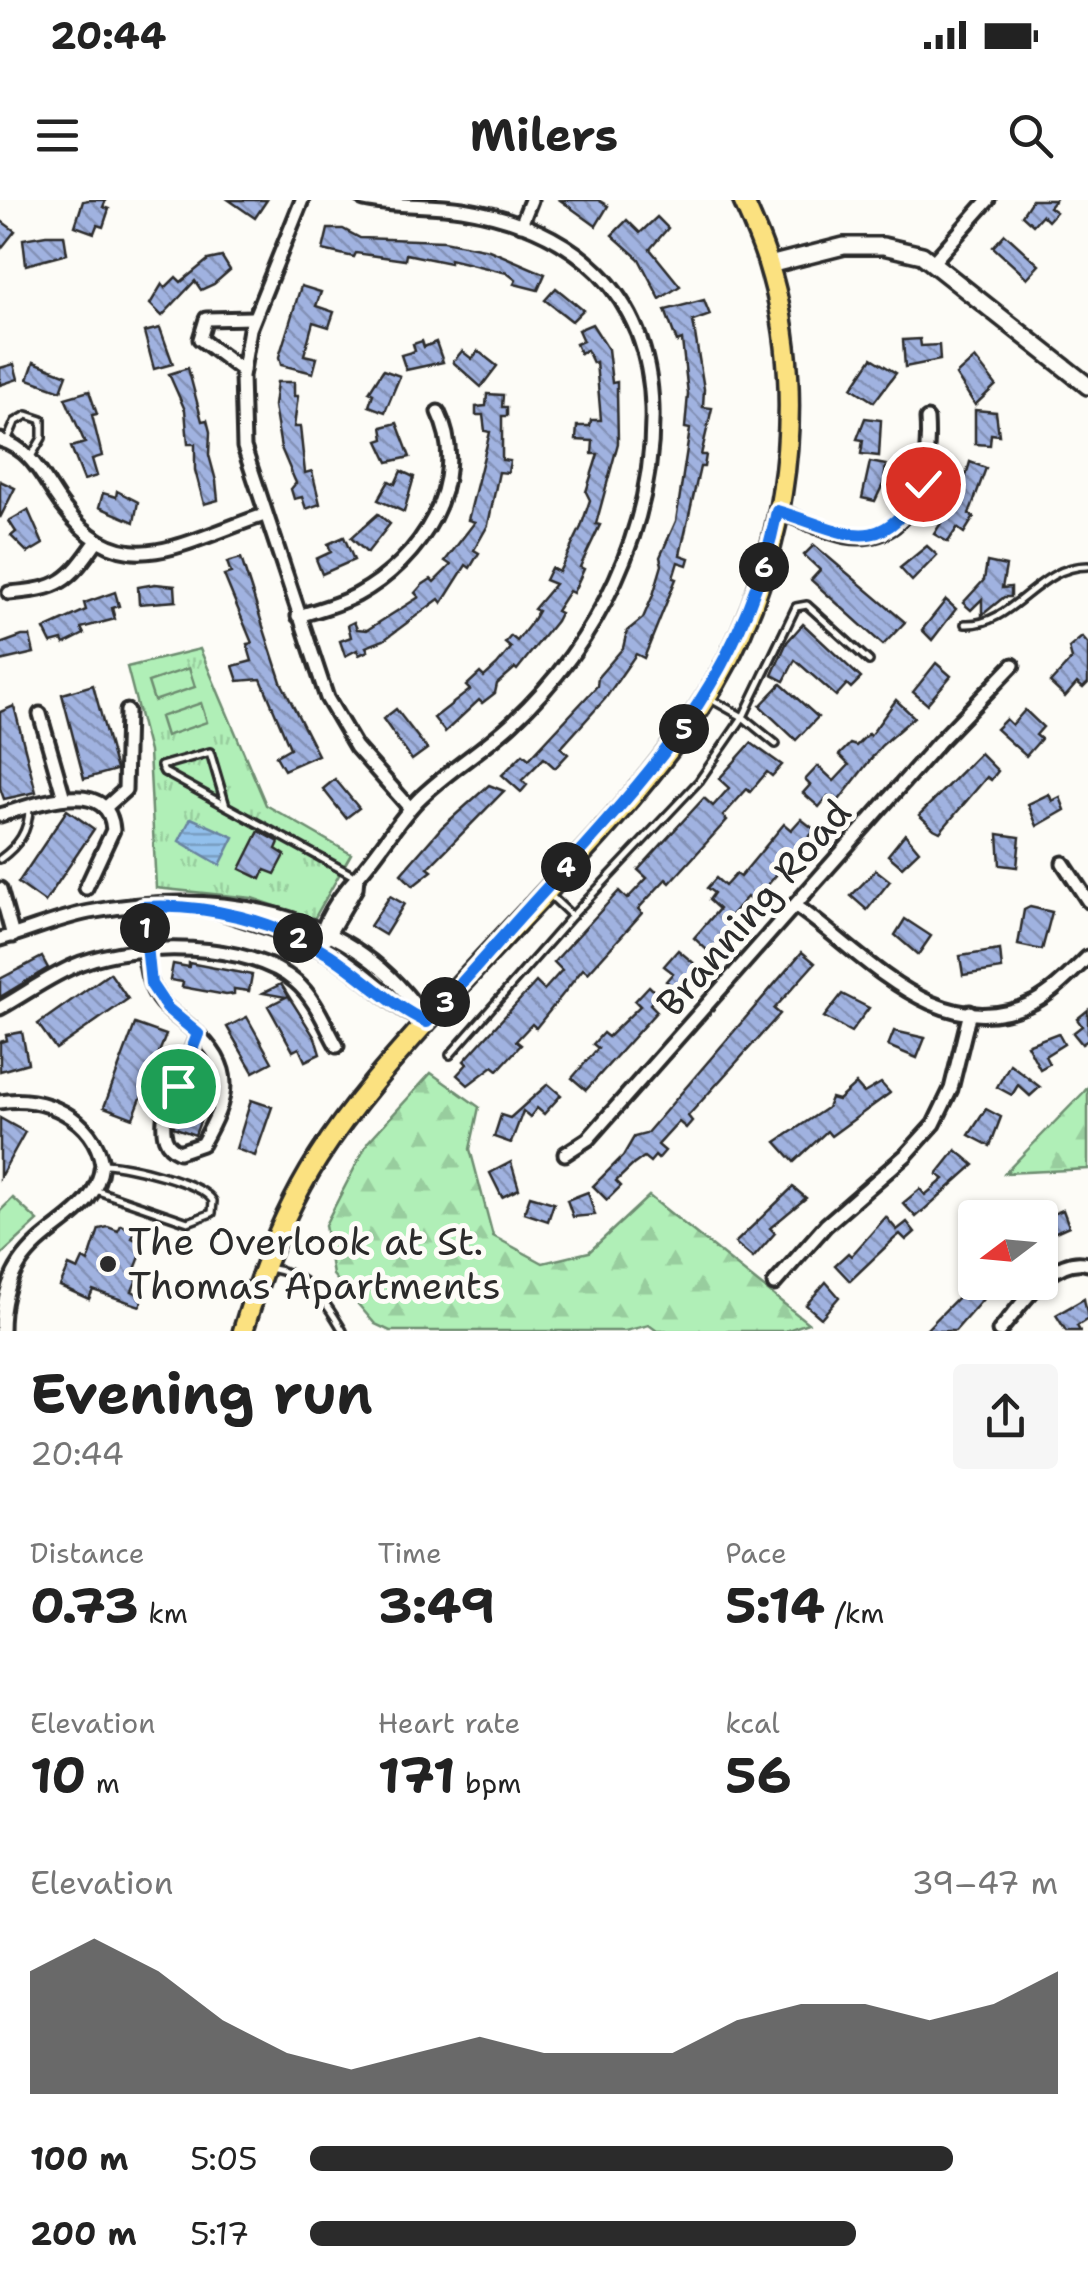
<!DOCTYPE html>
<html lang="en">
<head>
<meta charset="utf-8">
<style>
	body { margin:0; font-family:"Shantell Sans",sans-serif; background:#f6f6f6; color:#222; height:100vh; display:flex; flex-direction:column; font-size:38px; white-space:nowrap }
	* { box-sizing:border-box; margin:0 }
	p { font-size:32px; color:#767676 }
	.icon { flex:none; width:55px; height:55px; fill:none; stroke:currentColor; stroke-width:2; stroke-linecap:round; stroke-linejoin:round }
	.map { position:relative; height:1131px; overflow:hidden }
	.drawer { display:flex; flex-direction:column; background:#fff; flex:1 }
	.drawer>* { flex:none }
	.needle { width:65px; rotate:254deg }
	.fabs { position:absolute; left:958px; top:1000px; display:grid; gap:20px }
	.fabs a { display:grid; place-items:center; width:100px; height:100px; border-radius:10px; background:#fff; box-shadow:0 2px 8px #0004; font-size:50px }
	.pin { position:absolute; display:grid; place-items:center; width:85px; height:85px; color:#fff; margin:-42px; border:5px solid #fff; border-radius:50%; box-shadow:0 2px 10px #0007 }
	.km { position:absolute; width:50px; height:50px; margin:-25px; border-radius:50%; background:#222; color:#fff; font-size:28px; line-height:50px; text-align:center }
	.round { display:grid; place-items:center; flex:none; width:105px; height:105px; border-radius:10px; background:#f6f6f6 }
	.headline { display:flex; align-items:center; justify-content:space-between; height:170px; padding:0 30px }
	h1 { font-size:55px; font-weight:700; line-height:75px }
	.metrics { display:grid; grid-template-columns:repeat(3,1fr); gap:15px; height:170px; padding:10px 30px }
	.metrics div { display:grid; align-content:center }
	.metrics b { font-size:50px; font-weight:700 }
	.metrics small { font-size:28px; font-weight:400 }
	.metrics p { font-size:28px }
	.chart { height:280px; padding:20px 30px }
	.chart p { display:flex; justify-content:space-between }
	.chart svg { width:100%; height:180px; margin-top:10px; fill:#2b2b2b; opacity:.7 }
	ul { padding:0 30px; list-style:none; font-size:32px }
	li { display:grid; grid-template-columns:160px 120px 1fr; align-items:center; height:75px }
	li i { height:25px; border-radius:12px; background:#2b2b2b }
	.status { display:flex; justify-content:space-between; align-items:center; height:70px; padding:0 50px; background:#fff; direction:ltr }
	.status svg { height:28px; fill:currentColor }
	header { display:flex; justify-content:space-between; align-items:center; height:130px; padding:0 30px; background:#fff; font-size:45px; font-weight:700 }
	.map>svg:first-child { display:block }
	.grass { fill:url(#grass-tufts); stroke:#6e8d71; stroke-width:2.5 }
	.forest { fill:url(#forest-firs); stroke:#6e8d71; stroke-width:2.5 }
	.pitch { fill:#b0efb7; stroke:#6e8d71; stroke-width:2.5 }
	.water { fill:url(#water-rules); stroke:#69849f; stroke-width:2.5 }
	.building { fill:url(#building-back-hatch); stroke:#2b2b2b; stroke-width:2.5 }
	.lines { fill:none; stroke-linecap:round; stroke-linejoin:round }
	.lane-casing { stroke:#2b2b2b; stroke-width:12 }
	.street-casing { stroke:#2b2b2b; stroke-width:19 }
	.secondary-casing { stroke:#2b2b2b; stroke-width:22 }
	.primary-casing { stroke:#2b2b2b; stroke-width:25 }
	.lane { stroke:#fdfcf7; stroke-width:5 }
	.street { stroke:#fdfcf7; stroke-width:11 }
	.secondary { stroke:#fdfcf7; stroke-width:15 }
	.primary { stroke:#fbe180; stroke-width:18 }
	.route-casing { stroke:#fff; stroke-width:20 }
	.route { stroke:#1a73e8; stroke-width:12 }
	.poi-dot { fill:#2b2b2b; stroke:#fdfcf7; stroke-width:4 }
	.labels { text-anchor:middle; stroke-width:10; stroke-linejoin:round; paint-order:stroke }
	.street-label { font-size:38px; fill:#2b2b2b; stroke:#fdfcf7 }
	.poi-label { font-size:38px; fill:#2b2b2b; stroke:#fdfcf7; text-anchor:start }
</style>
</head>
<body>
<div class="status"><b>20:44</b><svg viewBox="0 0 49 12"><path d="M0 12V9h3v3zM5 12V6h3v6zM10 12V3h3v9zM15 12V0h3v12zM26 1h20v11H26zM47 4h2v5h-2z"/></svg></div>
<header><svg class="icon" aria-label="menu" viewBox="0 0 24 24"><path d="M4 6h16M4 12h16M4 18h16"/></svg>Milers<svg class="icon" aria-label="search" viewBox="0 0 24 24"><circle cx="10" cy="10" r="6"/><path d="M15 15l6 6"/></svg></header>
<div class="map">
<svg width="1088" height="1131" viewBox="0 0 1088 1131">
	<defs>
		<pattern id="grass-tufts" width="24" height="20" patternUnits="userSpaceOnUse" patternTransform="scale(2.5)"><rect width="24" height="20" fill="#b0efb7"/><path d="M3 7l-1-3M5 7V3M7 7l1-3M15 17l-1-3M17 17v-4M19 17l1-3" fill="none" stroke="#98cd9e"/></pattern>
		<pattern id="forest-firs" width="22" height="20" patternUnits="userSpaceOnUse" patternTransform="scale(2.5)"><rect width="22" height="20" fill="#b0efb7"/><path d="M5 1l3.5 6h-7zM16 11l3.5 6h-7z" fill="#98cd9e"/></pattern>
		<pattern id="water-rules" width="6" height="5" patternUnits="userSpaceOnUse" patternTransform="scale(2.5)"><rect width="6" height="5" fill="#92c0ec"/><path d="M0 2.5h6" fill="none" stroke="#779cbf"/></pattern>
		<pattern id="building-back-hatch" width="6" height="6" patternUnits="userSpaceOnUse" patternTransform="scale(2.5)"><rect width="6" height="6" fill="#a0b2e0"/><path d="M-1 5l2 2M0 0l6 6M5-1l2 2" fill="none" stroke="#8391b6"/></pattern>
	</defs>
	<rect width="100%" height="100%" fill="#fdfcf7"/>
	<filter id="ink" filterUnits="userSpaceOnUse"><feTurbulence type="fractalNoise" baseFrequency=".01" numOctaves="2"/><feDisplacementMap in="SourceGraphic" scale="20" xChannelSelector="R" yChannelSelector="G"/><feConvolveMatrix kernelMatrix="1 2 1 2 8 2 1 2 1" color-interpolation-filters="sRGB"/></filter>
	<g filter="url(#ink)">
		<polygon class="grass" points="200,449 266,605 351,654 314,719 252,698 156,688 149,552 127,467"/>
		<g class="forest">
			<polygon points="431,873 479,907 470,949 493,1036 543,1063 589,1052 649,996 808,1123 785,1131 657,1131 649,1125 625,1131 390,1131 375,1124 333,1075 325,1025 368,942"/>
			<polygon points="1088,887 1088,969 1005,973 1083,893"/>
		</g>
		<g class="pitch">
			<polygon points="189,468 195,487 154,501 148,482"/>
			<polygon points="201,503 207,522 166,536 160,517"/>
			<polygon points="13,998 38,1021 0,1056 0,1011"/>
		</g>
		<polygon class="water" points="191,618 234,637 220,665 179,641"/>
		<g class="building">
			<polygon points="89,0 106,0 103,7 109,9 103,27 97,25 94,33 75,26 83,1"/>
			<polygon points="229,0 267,0 255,18"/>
			<polygon points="560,0 598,0 608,6 596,26"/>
			<polygon points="1032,0 1055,0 1049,7 1056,12 1048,21 1042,15 1033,25 1022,15"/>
			<polygon points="657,17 668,28 650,49 680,86 660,99 639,59 612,35 627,20 640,33"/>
			<polygon points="0,20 15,31 0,50"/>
			<polygon points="328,29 343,29 360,38 444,41 489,50 545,74 538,90 514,84 516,80 507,73 450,59 450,63 406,54 405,60 356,53 354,57 323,50"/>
			<polygon points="1005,34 1039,65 1027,78 993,47"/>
			<polygon points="46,35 64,35 67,54 26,65 23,39"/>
			<polygon points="222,57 230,70 214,84 201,90 195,81 162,116 150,104 162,84 165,88 176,77 181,82 208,60"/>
			<polygon points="301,86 321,92 316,106 334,112 329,127 313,122 304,155 317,158 313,173 281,165 279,157"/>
			<polygon points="556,88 583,110 572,121 545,100"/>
			<polygon points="704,100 710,115 693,121 704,189 703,207 712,208 701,255 706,255 704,267 700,267 680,355 689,358 687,365 678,362 673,378 676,379 644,458 636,454 605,499 561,548 568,554 555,568 544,558 522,580 527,585 521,592 502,575 523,554 529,559 597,486 598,477 623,448 627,431 643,418 653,395 662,365 660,357 676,321 690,229 685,228 688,194 682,140 677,142 665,110"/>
			<polygon points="592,124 608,149 612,183 617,182 617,192 618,243 596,324 600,325 580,367 584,369 573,393 569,391 556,411 560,413 556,421 517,470 515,468 497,484 495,493 482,503 479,500 445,532 434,518 470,490 466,486 480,473 484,477 497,465 511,448 505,443 511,436 517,441 531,423 538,411 534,409 555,384 545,380 551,368 559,372 581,327 590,300 586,292 598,254 592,254 593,241 576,240 577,226 590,226 591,220 601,220 596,162 593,163 587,150 580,153 576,144 583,141 578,130"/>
			<polygon points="160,128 173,164 154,169 144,132"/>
			<polygon points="920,139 921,146 939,145 940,160 905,167 903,140"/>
			<polygon points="422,141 424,147 436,142 443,162 406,170 401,155 415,151 413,144"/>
			<polygon points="462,151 472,159 478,151 497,166 481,187 453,162"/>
			<polygon points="872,158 896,173 874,202 852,188"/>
			<polygon points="975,158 996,185 975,205 956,175"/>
			<polygon points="34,162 67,175 61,191 28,179"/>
			<polygon points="14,164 18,179 0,185 0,168"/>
			<polygon points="188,168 202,221 207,220 210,232 209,255 216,281 218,300 204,304 195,270 195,244 188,244 185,210 169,174"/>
			<polygon points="383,170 400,176 385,212 369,206 373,194 369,192"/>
			<polygon points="277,182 294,182 294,196 298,196 294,227 300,227 305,273 312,271 320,304 306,309 302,297 294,299 291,289 296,283 281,248 274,206"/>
			<polygon points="89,191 97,214 92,215 102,256 92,259 97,276 84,280 71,247 85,243 65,198"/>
			<polygon points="487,194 503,195 502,207 507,207 507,216 502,216 502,260 510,261 508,273 499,272 488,325 474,350 479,353 470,368 466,365 442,403 439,399 384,440 366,447 368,451 359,455 357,450 345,456 340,441 351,437 348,425 354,422 357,429 367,430 419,397 415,393 422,385 431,379 434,382 451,365 445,361 475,322 468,320 490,232 485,231 483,215 476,215 476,207 486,206"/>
			<polygon points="975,210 996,212 999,235 991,234 990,245 975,244"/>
			<polygon points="865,218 881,220 879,256 861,254 863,240 857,239"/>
			<polygon points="397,223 410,257 388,262 378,241 384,239 382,227"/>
			<polygon points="870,262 886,265 884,282 875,301 862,298"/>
			<polygon points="970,262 986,268 969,314 974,317 964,333 957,328 948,342 934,334 953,304 957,307"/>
			<polygon points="401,271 414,277 404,312 378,300 389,281 395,284"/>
			<polygon points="0,281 15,288 0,318"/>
			<polygon points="117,291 138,302 134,322 99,307 103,293 116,297"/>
			<polygon points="28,310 43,344 28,353 11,336 16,332 9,321"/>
			<polygon points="378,314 390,324 367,353 351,338"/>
			<polygon points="344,337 354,360 322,374 316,359 331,352 328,344"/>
			<polygon points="814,345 905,422 883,445 811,380 820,370 804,355"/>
			<polygon points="927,346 937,355 912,381 900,368"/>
			<polygon points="241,358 281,482 318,555 284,570 276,556 290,548 261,479 238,481 233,466 252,461 247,444 252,443 224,375 231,373 227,362"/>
			<polygon points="987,362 1006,366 1002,388 1011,387 1011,397 1004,397 982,415 982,399 971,410 963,403 984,380"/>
			<polygon points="155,384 175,386 176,401 139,404 138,387"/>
			<polygon points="115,392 119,406 112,408 115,419 81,428 84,434 64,444 62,440 51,443 44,429 86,410 84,403"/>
			<polygon points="946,400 956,409 932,440 922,430"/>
			<polygon points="803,424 861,478 851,488 847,484 836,496 795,460 784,481 772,475 787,442"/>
			<polygon points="22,436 30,436 34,453 0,461 0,444"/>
			<polygon points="1082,437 1088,444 1088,483 1083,488 1077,483 1065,497 1050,483 1072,459 1069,448"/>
			<polygon points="936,463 951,476 927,504 913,492"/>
			<polygon points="781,484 818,517 796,540 760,506"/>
			<polygon points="93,485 116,570 84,579 62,494"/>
			<polygon points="896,500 914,517 881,546 836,604 828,596 819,607 803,593 810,585 805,580 818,566 834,581 849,565 839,555 850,544 856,546 868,534 870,536"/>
			<polygon points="14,506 36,592 4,599 0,588 0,512"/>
			<polygon points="396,509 427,549 412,560 383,519"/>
			<polygon points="1025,510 1043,527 1036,535 1041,539 1026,556 996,529 1006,519 1012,525"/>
			<polygon points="751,543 782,565 772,576 767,572 750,592 747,589 723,616 727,620 680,672 670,683 666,679 638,709 642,713 626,731 588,773 583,769 536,828 532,824 516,841 521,845 498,870 493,866 468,885 457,875 467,864 464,861 536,782 544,790 562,770 554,762 619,691 627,699 647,678 638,670 704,598 713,606 729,588 719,579"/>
			<polygon points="980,553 998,571 991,580 987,577 940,632 934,629 919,615"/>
			<polygon points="335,579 359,608 346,618 323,589"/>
			<polygon points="489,585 504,591 428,668 432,671 413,686 401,674 442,627"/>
			<polygon points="1049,594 1052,601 1060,597 1065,610 1037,626 1028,604"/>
			<polygon points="67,610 94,629 45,702 18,683"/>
			<polygon points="801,619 815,630 753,702 747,697 725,722 732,728 709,752 694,738 719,709 709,700 714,693 707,688 716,678 725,686 736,674 740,677 784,624 791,630"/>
			<polygon points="259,631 279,642 276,649 285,655 275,674 265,670 261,679 240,669"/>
			<polygon points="905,634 919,651 902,667 888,655"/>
			<polygon points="998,634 1020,637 1017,667 1000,665"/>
			<polygon points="876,670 890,681 867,710 851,696"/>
			<polygon points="390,696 404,704 385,735 370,726"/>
			<polygon points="1030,707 1052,712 1042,750 1018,745 1024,710"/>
			<polygon points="905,719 931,736 918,755 895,735"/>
			<polygon points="678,750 696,765 677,790 666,781 673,773 664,766"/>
			<polygon points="1000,750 1002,769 963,775 960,756"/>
			<polygon points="802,752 815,763 774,809 780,814 688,916 692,921 686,928 679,922 658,945 665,951 658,959 655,956 650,962 644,957 633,965 616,981 621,986 607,1000 593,986 623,956 634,937 646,934"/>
			<polygon points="42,757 48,768 0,797 0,779"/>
			<polygon points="189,763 252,775 249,791 234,789 234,794 226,795 182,787 183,782 170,780 173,764 189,767"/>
			<polygon points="110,773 128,799 56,849 38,824"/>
			<polygon points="281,784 315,838 320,854 305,861 299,848 293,851 268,806 286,797 263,793"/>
			<polygon points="649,786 658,795 650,804 657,811 586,890 572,878 598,848 593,844 603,833 608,837 640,806 635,801"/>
			<polygon points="842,794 869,808 851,832 824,817"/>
			<polygon points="1088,810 1088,840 1082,844 1073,833 1082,826 1077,819"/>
			<polygon points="247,817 272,862 253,872 227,827"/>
			<polygon points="135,824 166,835 133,918 104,907"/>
			<polygon points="894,831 925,838 917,858 888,846"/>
			<polygon points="22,832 28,863 0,871 0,842 7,840 6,835"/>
			<polygon points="1058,833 1064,844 1045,856 1049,864 1040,869 1027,845"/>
			<polygon points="1010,864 1040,887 1030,896 1018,885 1012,895 997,887"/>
			<polygon points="192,875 214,884 195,935 173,927"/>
			<polygon points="881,883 890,893 831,936 827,931 794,962 776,942 827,908 831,898 838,900 856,884 864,893"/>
			<polygon points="548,884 561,895 544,914 537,908 530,917 523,911 511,943 494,937 501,915 510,918"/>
			<polygon points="251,900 272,907 255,956 236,949"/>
			<polygon points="986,909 1001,917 990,946 969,935"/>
			<polygon points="0,918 25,932 0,977"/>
			<polygon points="956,950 974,965 916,1017 903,1003 920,989 925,995 944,979 937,974"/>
			<polygon points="511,962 519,989 502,997 490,973"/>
			<polygon points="793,987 806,998 770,1028 775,1033 753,1058 735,1043"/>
			<polygon points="588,992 595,1015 573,1017 567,1000"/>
			<polygon points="530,996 554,1003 548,1021 524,1013"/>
			<polygon points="1063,1010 1069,1026 1040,1039 1040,1019"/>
			<polygon points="886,1017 897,1030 907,1022 915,1032 906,1040 900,1034 894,1039 850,1081 835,1065 848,1053 851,1056"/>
			<polygon points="121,1025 135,1031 132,1038 145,1044 132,1077 137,1079 132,1091 144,1097 140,1106 93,1090 89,1099 60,1086 69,1066 78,1070 83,1059 88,1062 99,1029 108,1027 118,1031"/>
			<polygon points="826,1082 839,1097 821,1118 806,1105"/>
			<polygon points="973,1082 998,1082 955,1131 925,1131"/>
			<polygon points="1084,1099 1088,1119 1077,1126 1080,1131 1066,1131 1056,1115"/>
		</g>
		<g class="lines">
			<defs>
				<g id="lane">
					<polyline points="7,241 15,222 27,215 42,220 42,238 32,255"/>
					<path d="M965 424C1014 426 1036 366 1088 366"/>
					<polyline points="709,498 743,517 776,544"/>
					<polyline points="226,606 210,552 161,566 164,572 354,676"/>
					<path d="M0 659C18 646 29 631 29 608"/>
					<polyline points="549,694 572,716 699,581 743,517 796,407 807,405 869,461"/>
					<polyline points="450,855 572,716"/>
					<path d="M95 990 188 1022 212 1013 213 1001C202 982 127 965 105 964"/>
					<path d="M267 1068C307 1073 324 1098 343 1131"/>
				</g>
				<g id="street">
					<polyline points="302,0 250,129 242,176 244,247 327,498 356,547 410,608"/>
					<polyline points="521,25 531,0"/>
					<polyline points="934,61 988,0"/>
					<polyline points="243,171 200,139 206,119 253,118"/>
					<path d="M0 240C25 247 37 266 50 287 114 391 170 347 264 315"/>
					<path d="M777 311C802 318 832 337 858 337 919 338 930 264 927 219"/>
					<path d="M9 393C60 389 68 382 96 342"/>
					<path d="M298 416C318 410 338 405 357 395 420 361 472 282 438 212"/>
					<polyline points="40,514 64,598"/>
					<polyline points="105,608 125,590 127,511"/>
					<path d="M0 615C32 606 109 574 113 630L86 688"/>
					<polyline points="1063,663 1088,701"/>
					<polyline points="0,689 13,736"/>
					<path d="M796 706C864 753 940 849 1034 802 1055 791 1071 773 1088 757"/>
					<path d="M143 707C145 737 141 772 158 798 167 811 181 819 192 829 237 869 229 896 202 944L179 952C164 945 163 934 164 919L198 834"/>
					<path d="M213 709C252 724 293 732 329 754 363 775 388 804 424 821"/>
					<path d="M0 739C30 731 58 718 89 712 214 689 352 706 427 822"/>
					<polyline points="326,739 356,688 357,677"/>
					<path d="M318 748C323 719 338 698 357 677 379 653 395 624 418 600 447 571 482 551 512 523 598 443 655 327 652 208 649 92 573 27 462 9 430 4 396 7 364 0"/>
					<path d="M0 808C27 793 52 774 81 763 137 742 249 741 296 782 315 798 325 825 337 846"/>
					<path d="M0 902C43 894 94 918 102 964 94 1036 2 1021 2 1131"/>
					<polyline points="565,954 588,939 939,542 1013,465"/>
					<polyline points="774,1084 826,1025 906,955 934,924 951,889 970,812"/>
					<path d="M999 1131C1021 1107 1052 1054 1088 1064"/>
				</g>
				<polyline id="secondary" points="769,65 844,46 883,46 922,55 1088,186"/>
				<path id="primary" d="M243 1131C261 1071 284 1011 318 958 354 901 402 849 447 799 532 704 629 613 700 507 783 385 813 206 768 63 762 42 752 21 743 0"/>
			</defs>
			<use href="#lane" class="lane-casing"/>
			<use href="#street" class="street-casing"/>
			<use href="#secondary" class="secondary-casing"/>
			<use href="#primary" class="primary-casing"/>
			<use href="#lane" class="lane"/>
			<use href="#street" class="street"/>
			<use href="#secondary" class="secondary"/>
			<use href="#primary" class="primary"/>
		</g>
	</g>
	<g class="lines" filter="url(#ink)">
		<defs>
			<path id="route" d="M178 886 198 834 167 808 151 784 143 707C207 703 276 721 330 755 364 777 390 805 427 822 473 770 518 719 565 668 667 555 746 465 777 311 846 331 879 363 923 284"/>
		</defs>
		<use href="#route" class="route-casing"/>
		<use href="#route" class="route"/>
	</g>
	<circle class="poi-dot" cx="108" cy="1064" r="10"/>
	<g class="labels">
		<g class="street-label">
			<text transform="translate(754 708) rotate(-49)" y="13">Branning Road</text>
		</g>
		<g class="poi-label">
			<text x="128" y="1055">The Overlook at St.<tspan x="128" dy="44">Thomas Apartments</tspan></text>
		</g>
	</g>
</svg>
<div class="fabs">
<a><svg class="needle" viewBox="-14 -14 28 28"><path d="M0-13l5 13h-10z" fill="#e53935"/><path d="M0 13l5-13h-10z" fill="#767676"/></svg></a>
</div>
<div class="pin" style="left:178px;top:886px;background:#1e9e55"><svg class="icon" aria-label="arrive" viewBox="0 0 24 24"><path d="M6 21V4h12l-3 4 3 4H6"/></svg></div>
<div class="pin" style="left:923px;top:284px;background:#d93025"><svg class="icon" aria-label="check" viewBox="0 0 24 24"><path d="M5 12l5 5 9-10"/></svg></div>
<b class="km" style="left:145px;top:728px">1</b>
<b class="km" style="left:298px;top:738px">2</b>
<b class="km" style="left:445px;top:802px">3</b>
<b class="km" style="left:566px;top:667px">4</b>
<b class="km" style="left:684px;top:529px">5</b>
<b class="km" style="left:764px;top:367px">6</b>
</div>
<section class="drawer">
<div class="headline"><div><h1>Evening run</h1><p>20:44</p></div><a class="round"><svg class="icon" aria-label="share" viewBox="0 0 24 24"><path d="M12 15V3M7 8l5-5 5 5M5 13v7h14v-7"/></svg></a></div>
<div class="metrics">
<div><p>Distance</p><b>0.73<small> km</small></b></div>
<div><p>Time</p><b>3:49</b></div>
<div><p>Pace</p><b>5:14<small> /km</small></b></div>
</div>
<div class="metrics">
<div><p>Elevation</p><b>10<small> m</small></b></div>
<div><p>Heart rate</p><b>171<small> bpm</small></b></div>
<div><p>kcal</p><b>56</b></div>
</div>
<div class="chart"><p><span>Elevation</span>39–47 m</p>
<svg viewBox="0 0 160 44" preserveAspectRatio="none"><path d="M0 44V14L10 6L20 14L30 26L40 34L50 38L60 34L70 30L80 34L90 34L100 34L110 26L120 22L130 22L140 26L150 22L160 14V44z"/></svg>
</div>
<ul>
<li><b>100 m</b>5:05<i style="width:86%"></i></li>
<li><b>200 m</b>5:17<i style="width:73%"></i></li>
</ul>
</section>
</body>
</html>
